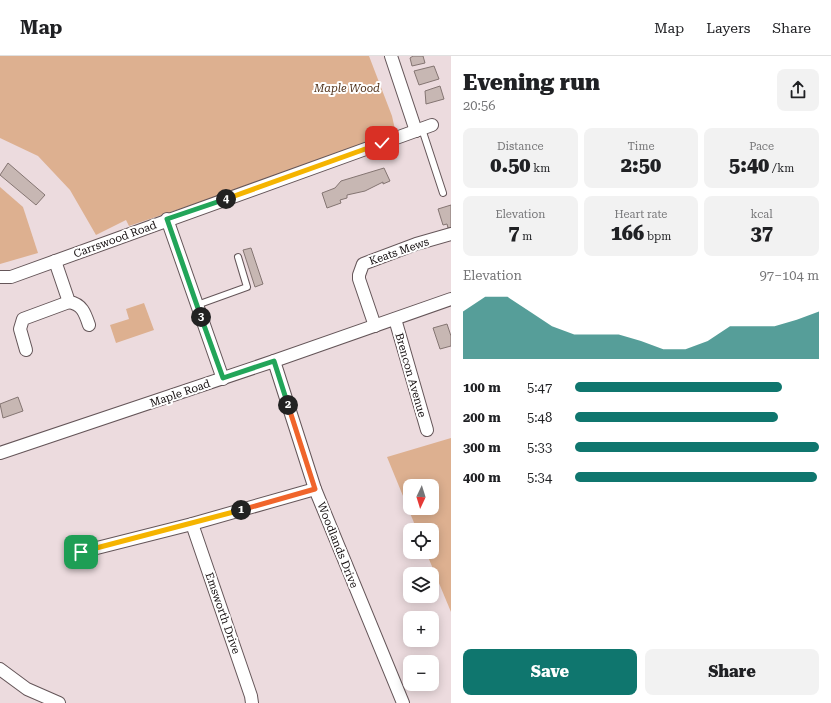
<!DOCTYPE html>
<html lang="en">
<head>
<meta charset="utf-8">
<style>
	body { margin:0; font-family:"Roboto Serif",serif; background:#f2f2f2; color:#202124; height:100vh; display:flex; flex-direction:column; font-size:15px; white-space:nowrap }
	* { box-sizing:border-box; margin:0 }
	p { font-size:13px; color:#757577 }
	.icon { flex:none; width:22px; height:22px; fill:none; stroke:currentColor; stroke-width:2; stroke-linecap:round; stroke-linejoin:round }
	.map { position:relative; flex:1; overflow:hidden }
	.side { display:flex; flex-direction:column; background:#fff; width:380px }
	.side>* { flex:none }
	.needle { width:26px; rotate:184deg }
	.fabs { position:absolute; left:403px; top:423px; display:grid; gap:8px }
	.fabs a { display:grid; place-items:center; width:36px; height:36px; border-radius:8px; background:#fff; box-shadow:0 2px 10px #0003; font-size:20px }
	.pin { position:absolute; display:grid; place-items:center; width:34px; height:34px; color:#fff; margin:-17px; border-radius:8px; box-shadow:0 2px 6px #0006 }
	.km { position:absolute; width:20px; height:20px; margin:-10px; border-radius:50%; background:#222; color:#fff; font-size:11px; line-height:20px; text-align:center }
	.round { display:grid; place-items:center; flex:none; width:42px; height:42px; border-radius:8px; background:#f2f2f2 }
	.overview { display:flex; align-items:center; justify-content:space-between; height:68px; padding:0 12px }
	h1 { font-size:22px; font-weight:800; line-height:30px }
	.stats { display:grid; grid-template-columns:repeat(3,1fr); gap:6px; height:68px; padding:4px 12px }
	.stats div { display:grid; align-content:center; border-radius:8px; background:#f2f2f2; text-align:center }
	.stats b { font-size:20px; font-weight:800 }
	.stats small { font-size:11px; font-weight:400 }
	.stats p { font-size:11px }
	.chart { height:112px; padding:8px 12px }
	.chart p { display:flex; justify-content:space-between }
	.chart svg { width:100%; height:72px; margin-top:4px; fill:#0f766e; opacity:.7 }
	.action { display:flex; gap:8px; margin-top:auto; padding:8px 12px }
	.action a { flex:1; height:46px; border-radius:8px; background:#0f766e; color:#fff; font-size:16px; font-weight:800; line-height:46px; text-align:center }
	.action a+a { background:#f2f2f2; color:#202124 }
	ul { padding:0 12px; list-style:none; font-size:13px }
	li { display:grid; grid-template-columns:64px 48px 1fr; align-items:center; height:30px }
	li i { height:10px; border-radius:5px; background:#0f766e }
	header { display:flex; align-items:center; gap:24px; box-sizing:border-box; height:56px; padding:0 20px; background:#fff; border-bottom:1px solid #e0e0e0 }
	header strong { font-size:19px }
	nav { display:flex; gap:22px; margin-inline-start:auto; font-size:14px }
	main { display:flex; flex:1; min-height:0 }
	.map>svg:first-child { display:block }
	.green { fill:#ddb090; fill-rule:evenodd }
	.building { fill:#c7b7b3; stroke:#847572 }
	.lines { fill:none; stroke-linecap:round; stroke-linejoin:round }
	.lane-casing { stroke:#655659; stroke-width:8 }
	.street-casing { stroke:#655659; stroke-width:14 }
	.lane { stroke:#fff; stroke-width:6 }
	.street { stroke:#fff; stroke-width:12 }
	.split-1-casing { stroke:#fff; stroke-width:8 }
	.split-2-casing { stroke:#fff; stroke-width:8 }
	.split-3-casing { stroke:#fff; stroke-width:8 }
	.split-4-casing { stroke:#fff; stroke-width:8 }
	.split-5-casing { stroke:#fff; stroke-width:8 }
	.split-1 { stroke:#f5b400; stroke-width:5 }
	.split-2 { stroke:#f0652b; stroke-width:5 }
	.split-3 { stroke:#22a559; stroke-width:5 }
	.split-4 { stroke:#22a559; stroke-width:5 }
	.split-5 { stroke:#f5b400; stroke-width:5 }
	.labels { text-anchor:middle; stroke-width:4; stroke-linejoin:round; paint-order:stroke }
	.park-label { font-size:11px; font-style:italic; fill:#503119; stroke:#fff }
	.street-label { font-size:11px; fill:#130d0e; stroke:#fff }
</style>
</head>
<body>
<header>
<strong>Map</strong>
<nav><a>Map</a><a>Layers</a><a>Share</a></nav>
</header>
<main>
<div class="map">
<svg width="451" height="647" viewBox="0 0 451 647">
	<rect width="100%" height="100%" fill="#ecdbde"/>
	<g class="green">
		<polygon points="0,0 369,0 392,60 396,78 390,82 129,170 126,164 96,179 70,134 38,100 0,82"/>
		<polygon points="0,131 23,151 38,197 0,208"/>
		<polygon points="144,247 154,274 116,287 110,269 129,263 126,253"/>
		<path d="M451 382V556L426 496H432V474H417L387 401ZM410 430H432V452H410Z"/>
	</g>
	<g class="building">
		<polygon points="413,0 423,0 425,7 412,10 410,2"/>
		<polygon points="434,10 439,23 419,29 414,15"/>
		<polygon points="440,30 444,43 426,48 425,35"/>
		<polygon points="8,107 45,139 36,149 0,119"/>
		<polygon points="384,112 390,125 383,128 383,126 365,135 347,139 347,142 340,144 341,147 327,152 322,137 335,132 341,125"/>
		<polygon points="451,149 451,172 448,172 447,168 443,169 438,153"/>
		<polygon points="251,192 263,228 255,231 243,194"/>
		<polygon points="447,268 451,280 451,290 440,293 433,272"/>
		<polygon points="18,341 23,355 3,362 0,348"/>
	</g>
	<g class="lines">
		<defs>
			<g id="lane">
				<polyline points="422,73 443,137"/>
				<polyline points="197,249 247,231 238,201"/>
			</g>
			<g id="street">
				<polyline points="391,0 416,75"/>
				<polyline points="167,163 223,323"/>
				<path d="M55 205 69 246C82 248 85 257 89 269"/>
				<polyline points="0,221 11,221 432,69"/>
				<polyline points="395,263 427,374"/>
				<polyline points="375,270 359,223 359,219 363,208 416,188 451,178"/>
				<polyline points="26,294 20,273 23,263 69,246"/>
				<polyline points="274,305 315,433 403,647"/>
				<polyline points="0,397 274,305 451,243"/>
				<polyline points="192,468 251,640 252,647"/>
				<polyline points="81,496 192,468 315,433"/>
				<polyline points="0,613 27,633 59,647"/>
			</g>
		</defs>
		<use href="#lane" class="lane-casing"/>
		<use href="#street" class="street-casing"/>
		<use href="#lane" class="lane"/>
		<use href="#street" class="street"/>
	</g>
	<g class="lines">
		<defs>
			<polyline id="split-1" points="81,496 241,454"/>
			<polyline id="split-2" points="241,454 315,433 288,349"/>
			<polyline id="split-3" points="201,261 223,322 274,305 288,349"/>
			<polyline id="split-4" points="201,261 167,163 226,143"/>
			<polyline id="split-5" points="226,143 382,87"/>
		</defs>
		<use href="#split-1" class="split-1-casing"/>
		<use href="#split-2" class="split-2-casing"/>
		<use href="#split-3" class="split-3-casing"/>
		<use href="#split-4" class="split-4-casing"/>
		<use href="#split-5" class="split-5-casing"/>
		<use href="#split-1" class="split-1"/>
		<use href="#split-2" class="split-2"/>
		<use href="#split-3" class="split-3"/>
		<use href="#split-4" class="split-4"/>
		<use href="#split-5" class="split-5"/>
	</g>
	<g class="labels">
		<g class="park-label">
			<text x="347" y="36">Maple Wood</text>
		</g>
		<g class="street-label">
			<text transform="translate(115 183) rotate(-20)" y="4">Carrswood Road</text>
			<text transform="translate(399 195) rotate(-19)" y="4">Keats Mews</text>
			<text transform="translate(411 319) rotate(74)" y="4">Brencon Avenue</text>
			<text transform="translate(180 337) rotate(-19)" y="4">Maple Road</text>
			<text transform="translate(338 489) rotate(68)" y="4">Woodlands Drive</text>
			<text transform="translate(223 557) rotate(71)" y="4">Emsworth Drive</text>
		</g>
	</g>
</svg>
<div class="fabs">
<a><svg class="needle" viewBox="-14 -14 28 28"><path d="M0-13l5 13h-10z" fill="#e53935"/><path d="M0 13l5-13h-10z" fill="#757577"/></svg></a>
<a><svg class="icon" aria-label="locate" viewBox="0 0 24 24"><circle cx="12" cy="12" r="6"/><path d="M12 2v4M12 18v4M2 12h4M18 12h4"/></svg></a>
<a><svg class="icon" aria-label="layers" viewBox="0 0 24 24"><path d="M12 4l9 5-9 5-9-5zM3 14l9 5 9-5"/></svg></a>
<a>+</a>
<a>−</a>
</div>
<div class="pin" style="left:81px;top:496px;background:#1e9e55"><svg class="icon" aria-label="arrive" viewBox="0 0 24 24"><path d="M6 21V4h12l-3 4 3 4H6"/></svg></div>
<div class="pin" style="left:382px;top:87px;background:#d93025"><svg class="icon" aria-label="check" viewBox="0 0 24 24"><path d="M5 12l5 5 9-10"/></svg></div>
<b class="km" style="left:241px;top:454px">1</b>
<b class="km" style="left:288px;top:349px">2</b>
<b class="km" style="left:201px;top:261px">3</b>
<b class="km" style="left:226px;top:143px">4</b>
</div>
<section class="side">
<div class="overview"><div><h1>Evening run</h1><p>20:56</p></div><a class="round"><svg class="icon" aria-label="share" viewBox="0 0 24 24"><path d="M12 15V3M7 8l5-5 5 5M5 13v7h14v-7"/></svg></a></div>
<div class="stats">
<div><p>Distance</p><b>0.50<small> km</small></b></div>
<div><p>Time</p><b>2:50</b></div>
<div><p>Pace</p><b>5:40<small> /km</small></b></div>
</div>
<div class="stats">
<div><p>Elevation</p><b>7<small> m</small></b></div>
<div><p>Heart rate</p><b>166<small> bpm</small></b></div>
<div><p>kcal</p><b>37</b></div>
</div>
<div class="chart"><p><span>Elevation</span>97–104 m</p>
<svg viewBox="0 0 160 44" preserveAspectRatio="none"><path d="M0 44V15L10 6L20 6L30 15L40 24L50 29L60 29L70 29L80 33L90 38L100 38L110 33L120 24L130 24L140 24L150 20L160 15V44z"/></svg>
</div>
<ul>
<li><b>100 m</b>5:47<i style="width:85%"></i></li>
<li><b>200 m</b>5:48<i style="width:83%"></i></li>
<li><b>300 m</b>5:33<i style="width:100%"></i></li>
<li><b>400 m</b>5:34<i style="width:99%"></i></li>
</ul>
<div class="action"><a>Save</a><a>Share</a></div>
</section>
</main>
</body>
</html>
